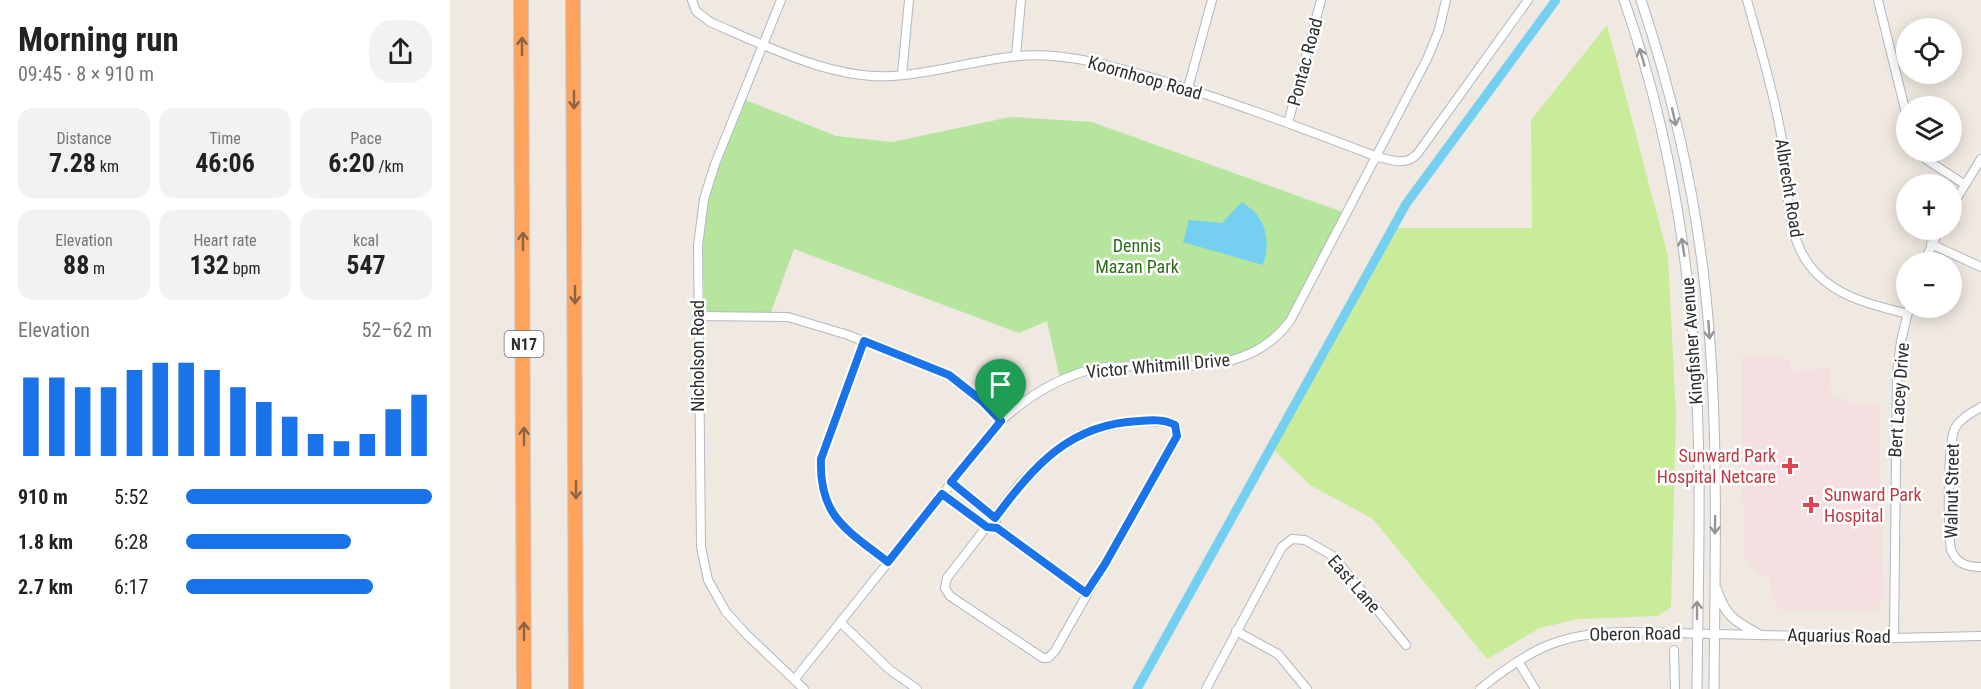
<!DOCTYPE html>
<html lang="en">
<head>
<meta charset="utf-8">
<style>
	body { margin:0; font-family:"Roboto Condensed",sans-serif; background:#f2f2f2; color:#222; height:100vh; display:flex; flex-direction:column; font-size:22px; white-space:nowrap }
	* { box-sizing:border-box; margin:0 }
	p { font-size:20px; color:#767676 }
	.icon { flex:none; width:33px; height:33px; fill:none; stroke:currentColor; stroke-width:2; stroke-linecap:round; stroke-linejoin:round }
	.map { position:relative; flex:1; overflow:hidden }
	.sheet { display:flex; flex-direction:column; background:#fff; width:450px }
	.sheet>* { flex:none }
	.controls { position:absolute; left:1446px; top:18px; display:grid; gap:12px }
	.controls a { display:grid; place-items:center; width:66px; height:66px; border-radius:50%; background:#fff; box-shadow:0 3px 15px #0003; font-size:30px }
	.pin { position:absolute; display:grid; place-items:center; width:51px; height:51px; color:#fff; margin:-62px -26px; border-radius:50% 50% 50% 0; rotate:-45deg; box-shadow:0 0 6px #0007 }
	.pin .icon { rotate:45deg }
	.round { display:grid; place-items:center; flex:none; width:63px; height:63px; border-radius:24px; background:#f2f2f2 }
	.overview { display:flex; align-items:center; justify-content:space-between; height:102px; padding:0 18px }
	h1 { font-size:33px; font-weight:700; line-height:45px }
	.stats { display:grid; grid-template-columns:repeat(3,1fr); gap:9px; height:102px; padding:6px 18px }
	.stats div { display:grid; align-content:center; border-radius:15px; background:#f2f2f2; text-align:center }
	.stats b { font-size:26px; font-weight:700 }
	.stats small { font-size:16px; font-weight:400 }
	.stats p { font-size:16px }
	.chart { height:168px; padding:12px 18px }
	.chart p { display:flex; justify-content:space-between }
	.chart svg { width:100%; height:108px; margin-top:6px; stroke:#1a73e8; stroke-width:6 }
	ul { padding:0 18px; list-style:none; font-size:20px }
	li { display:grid; grid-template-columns:96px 72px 1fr; align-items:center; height:45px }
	li i { height:15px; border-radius:8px; background:#1a73e8 }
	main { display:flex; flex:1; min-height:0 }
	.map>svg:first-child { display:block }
	.medical { fill:#f5dfe0 }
	.green { fill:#b6e59e }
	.pitch { fill:#c9ec9a }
	.water { fill:#75cff0 }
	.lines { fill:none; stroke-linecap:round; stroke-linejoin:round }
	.canal { stroke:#75cff0; stroke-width:9 }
	.minor-casing { stroke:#b4b7c1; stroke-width:10 }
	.tertiary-casing { stroke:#b4b7c1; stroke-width:11 }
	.motorway-casing { stroke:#c9c9c9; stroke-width:16 }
	.minor { stroke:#fff; stroke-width:8 }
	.tertiary { stroke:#fff; stroke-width:9 }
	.motorway { stroke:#ffa35c; stroke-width:14 }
	.oneway { stroke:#8c6343 }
	.oneway2 { stroke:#969696 }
	.route-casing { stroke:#fff; stroke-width:12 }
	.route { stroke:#1a73e8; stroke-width:8 }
	.health-dot { fill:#e0444e; stroke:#fff; stroke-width:2 }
	.labels { text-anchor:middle; stroke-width:5; stroke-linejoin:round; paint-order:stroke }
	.shield { fill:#fff; stroke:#6d6d6d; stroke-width:1.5 }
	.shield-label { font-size:16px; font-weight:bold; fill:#2e2e2e }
	.street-label { font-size:18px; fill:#2e2e2e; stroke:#fff }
	.park-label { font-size:18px; fill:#2c6e1b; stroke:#fff }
	.health-label { font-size:18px; fill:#be3a42; stroke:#fff; text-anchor:end }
</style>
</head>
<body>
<main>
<section class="sheet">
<div class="overview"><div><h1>Morning run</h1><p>09:45 · 8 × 910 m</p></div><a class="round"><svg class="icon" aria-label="share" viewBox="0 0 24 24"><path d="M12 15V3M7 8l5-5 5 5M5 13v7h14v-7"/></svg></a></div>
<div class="stats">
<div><p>Distance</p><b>7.28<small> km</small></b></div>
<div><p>Time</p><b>46:06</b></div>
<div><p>Pace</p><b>6:20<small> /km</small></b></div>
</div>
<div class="stats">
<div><p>Elevation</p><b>88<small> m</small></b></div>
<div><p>Heart rate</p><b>132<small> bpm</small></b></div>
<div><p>kcal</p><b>547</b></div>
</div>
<div class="chart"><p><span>Elevation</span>52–62 m</p>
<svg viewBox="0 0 160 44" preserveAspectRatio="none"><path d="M5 44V12M15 44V12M25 44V16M35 44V16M45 44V9M55 44V6M65 44V6M75 44V9M85 44V16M95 44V22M105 44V28M115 44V35M125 44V38M135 44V35M145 44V25M155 44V19"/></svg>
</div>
<ul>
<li><b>910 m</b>5:52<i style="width:100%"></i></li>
<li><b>1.8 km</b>6:28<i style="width:67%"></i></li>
<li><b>2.7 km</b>6:17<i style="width:76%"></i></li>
</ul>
</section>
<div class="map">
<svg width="1531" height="689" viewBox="0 0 1531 689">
	<rect width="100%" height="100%" fill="#efe9e1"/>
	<polygon class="medical" points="1292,355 1314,355 1340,360 1341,371 1380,368 1381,398 1395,398 1396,403 1429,403 1433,597 1427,610 1330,610 1321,597 1320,576 1313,576 1301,567 1295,557 1292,478"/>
	<polygon class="green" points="293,99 386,136 442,142 560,117 642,122 898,214 841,326 809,350 768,363 647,369 609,375 597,321 569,333 344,249 320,315 255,311 251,241 258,196"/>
	<polygon class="pitch" points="1157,25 1218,256 1226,415 1221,607 1208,616 1128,619 1090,628 1037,659 923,519 860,485 819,445 941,228 1082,228 1081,120"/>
	<path class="water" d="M792 202C797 206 804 210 807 215 818 229 819 249 813 265L733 242 739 220 772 223Z"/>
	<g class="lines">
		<polyline class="canal" points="687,689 956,204 1106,0"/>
		<defs>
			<g id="minor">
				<path d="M242 0 246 11 260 22C314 45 382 80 442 76 496 73 549 51 604 56 640 59 675 70 710 80 783 102 854 129 925 156 941 160 956 167 968 153L1078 0"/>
				<polyline points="331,0 265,164 254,199 248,246 251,547 258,580 276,612 297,635 354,689"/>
				<path d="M1297 0C1309 43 1322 86 1330 129 1339 176 1331 237 1366 273 1391 299 1425 305 1457 314"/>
				<polyline points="1428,0 1456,113"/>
				<polyline points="566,56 571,0"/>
				<polyline points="452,75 459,0"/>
				<polyline points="738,88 762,0"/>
				<polyline points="838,123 871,0"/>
				<polyline points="1469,152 1477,160 1514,184"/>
				<polyline points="1502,206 1531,159"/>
				<polyline points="1481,244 1531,267"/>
				<polyline points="1474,262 1489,230"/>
				<polyline points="247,316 338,317 398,335 499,375 532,401 551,421"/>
				<path d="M414 341 371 459C369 517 397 530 438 562"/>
				<path d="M1531 407C1521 413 1511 418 1505 428 1497 445 1498 529 1501 550 1507 564 1517 567 1531 567"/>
				<path d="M682 421 720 422 727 428V436C688 509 645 579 605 651L598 658H593L500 596 495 588 497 578 571 482 602 453 632 433Z"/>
				<polyline points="501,482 545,518 546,521"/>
				<polyline points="492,494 537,527 547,528 636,593"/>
				<polyline points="390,622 440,670 467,689"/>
				<polyline points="786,631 828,654 857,689"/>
				<polyline points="1444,638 1447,372 1451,341 1459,308"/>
				<polyline points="1224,650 1225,689"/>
				<polyline points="1068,661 1085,689"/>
				<path d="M344 680 551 421C578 396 607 378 643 369 656 366 670 367 684 366 742 365 800 374 840 321L977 59 989 30 996 0"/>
				<polyline points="756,689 832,547 842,539 855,540 883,556 956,645"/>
				<path d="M1030 689C1082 647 1113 632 1180 632L1444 638 1531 636"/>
			</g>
			<g id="tertiary">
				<path d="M1174 0C1212 108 1234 224 1243 338 1253 455 1248 572 1247 689"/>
				<path d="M1191 0C1220 87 1242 179 1253 270 1270 409 1265 550 1264 689"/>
				<path d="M1267 590C1275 616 1285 621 1308 634"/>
			</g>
			<g id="motorway">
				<polyline points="71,0 74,689"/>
				<polyline points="123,0 126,689"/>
			</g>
		</defs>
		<use href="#minor" class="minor-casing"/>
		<use href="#tertiary" class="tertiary-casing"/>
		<use href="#motorway" class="motorway-casing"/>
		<use href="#minor" class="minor"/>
		<use href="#tertiary" class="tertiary"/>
		<use href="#motorway" class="motorway"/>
	</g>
	<defs><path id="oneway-shaft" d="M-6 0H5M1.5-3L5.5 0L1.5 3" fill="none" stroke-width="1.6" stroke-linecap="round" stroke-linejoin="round" transform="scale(1.5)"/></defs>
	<g class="oneway">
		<use href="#oneway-shaft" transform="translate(72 46) rotate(-90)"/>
		<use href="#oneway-shaft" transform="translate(124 100) rotate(90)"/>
		<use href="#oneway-shaft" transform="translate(73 241) rotate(-90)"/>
		<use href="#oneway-shaft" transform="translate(125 295) rotate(90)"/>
		<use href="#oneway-shaft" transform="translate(74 436) rotate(-90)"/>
		<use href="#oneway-shaft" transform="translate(126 490) rotate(90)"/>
		<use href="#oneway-shaft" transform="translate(74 631) rotate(-90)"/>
	</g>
	<g class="oneway2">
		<use href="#oneway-shaft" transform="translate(1192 57) rotate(-106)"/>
		<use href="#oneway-shaft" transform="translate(1224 117) rotate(77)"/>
		<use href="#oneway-shaft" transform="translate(1233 247) rotate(-99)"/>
		<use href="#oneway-shaft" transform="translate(1259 330) rotate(86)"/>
		<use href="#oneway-shaft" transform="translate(1265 525) rotate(91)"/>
		<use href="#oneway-shaft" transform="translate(1247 610) rotate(-90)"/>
	</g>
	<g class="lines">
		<defs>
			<path id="route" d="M414 341 499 375 532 401 551 421 501 482 545 518C584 466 619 424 689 421 701 420 714 419 725 425L727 436 655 564 636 593 547 528 537 527 492 494 438 562C397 530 369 517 371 459Z"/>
		</defs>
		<use href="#route" class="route-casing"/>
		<use href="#route" class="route"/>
	</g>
	<g class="health-dot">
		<path d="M1337 457h6v6h6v6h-6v6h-6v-6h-6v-6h6z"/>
		<path d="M1358 496h6v6h6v6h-6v6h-6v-6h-6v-6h6z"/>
	</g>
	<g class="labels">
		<rect class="shield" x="54.5" y="331" width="39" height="26" rx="4.5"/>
		<g class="shield-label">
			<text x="74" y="350">N17</text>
		</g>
		<g class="street-label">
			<text transform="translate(855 62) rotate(-75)" y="6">Pontac Road</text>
			<text transform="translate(695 78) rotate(16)" y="6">Koornhoop Road</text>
			<text transform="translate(1339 188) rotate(81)" y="6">Albrecht Road</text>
			<text transform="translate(1242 341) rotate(-94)" y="6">Kingfisher Avenue</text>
			<text transform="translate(248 356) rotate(-90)" y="6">Nicholson Road</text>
			<text transform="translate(708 366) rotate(-5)" y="6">Victor Whitmill Drive</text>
			<text transform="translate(1449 400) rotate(-86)" y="6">Bert Lacey Drive</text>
			<text transform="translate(1502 491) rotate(-89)" y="6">Walnut Street</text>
			<text transform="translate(904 584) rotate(49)" y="6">East Lane</text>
			<text transform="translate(1185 634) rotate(-1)" y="6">Oberon Road</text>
			<text transform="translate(1389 636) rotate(1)" y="6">Aquarius Road</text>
		</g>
		<g class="park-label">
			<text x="687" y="252">Dennis<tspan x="687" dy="21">Mazan Park</tspan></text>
		</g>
		<g class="health-label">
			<text x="1326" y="462">Sunward Park<tspan x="1326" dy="21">Hospital Netcare</tspan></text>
			<text x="1374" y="501" text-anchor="start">Sunward Park<tspan x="1374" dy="21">Hospital</tspan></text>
		</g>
	</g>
</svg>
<div class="controls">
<a><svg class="icon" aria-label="locate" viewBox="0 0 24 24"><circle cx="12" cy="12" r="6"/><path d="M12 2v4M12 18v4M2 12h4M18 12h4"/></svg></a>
<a><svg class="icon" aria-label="layers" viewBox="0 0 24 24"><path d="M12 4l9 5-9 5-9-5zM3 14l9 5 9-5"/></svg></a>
<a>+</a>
<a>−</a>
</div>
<div class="pin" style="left:551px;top:421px;background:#1e9e55"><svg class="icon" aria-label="arrive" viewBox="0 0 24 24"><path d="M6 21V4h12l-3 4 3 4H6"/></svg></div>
</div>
</main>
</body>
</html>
